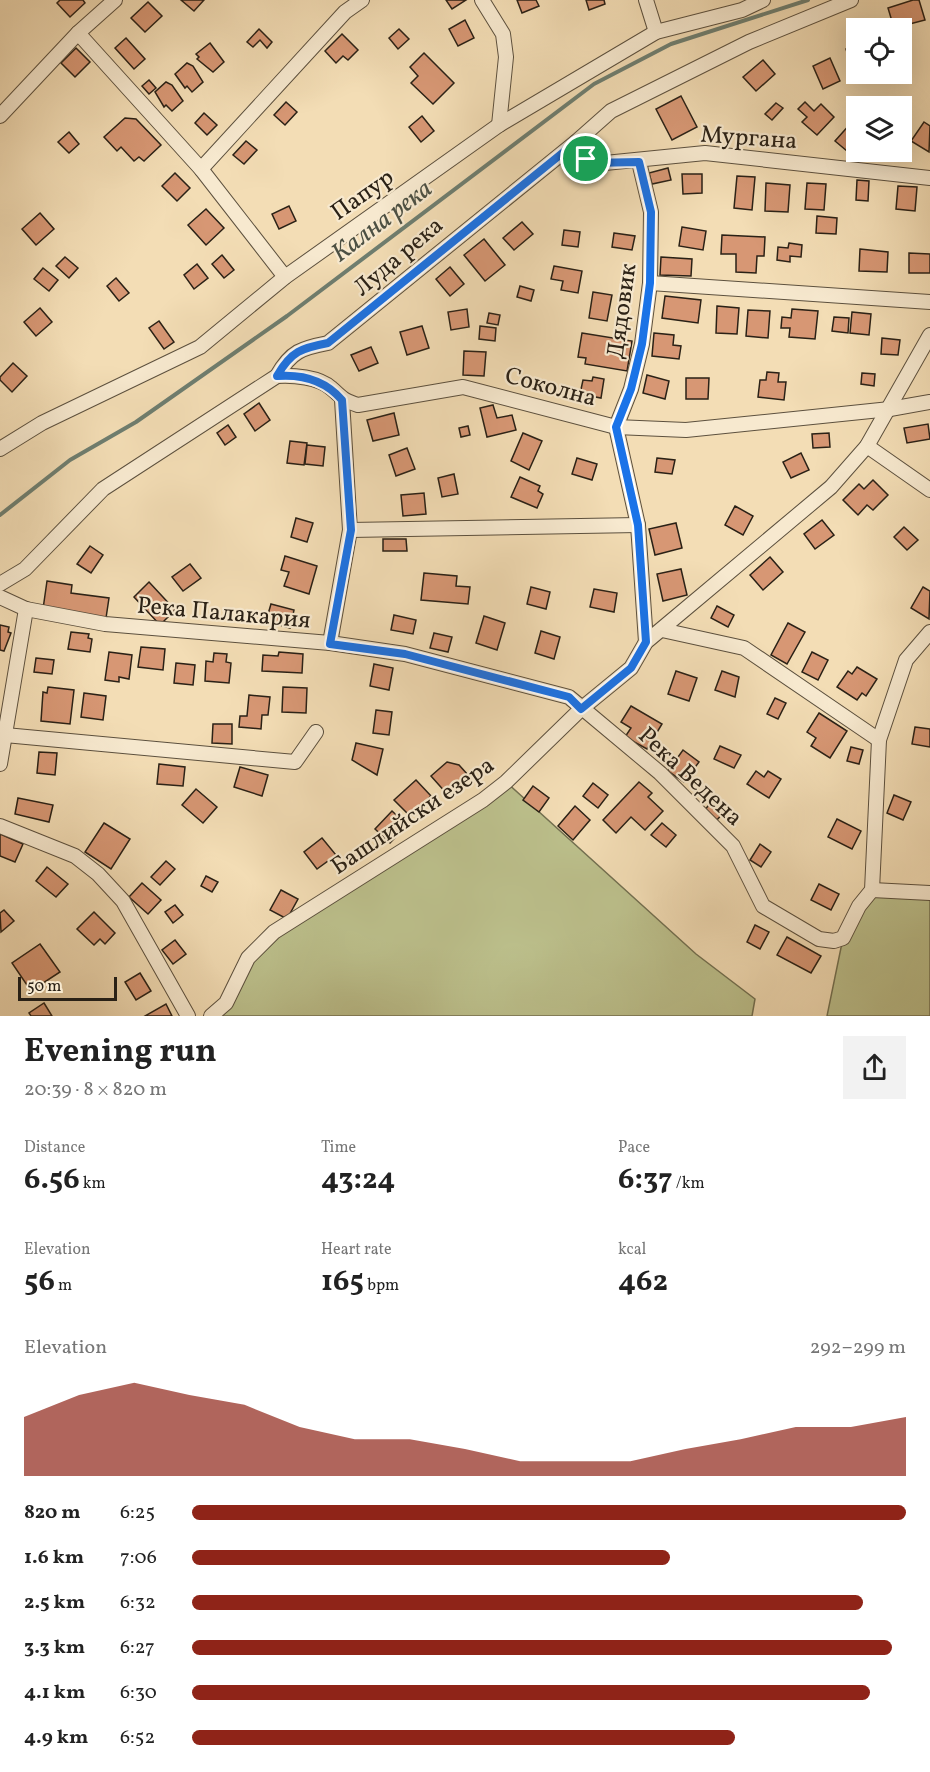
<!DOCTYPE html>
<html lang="en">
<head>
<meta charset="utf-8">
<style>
	body { margin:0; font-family:Vollkorn,serif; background:#f2f2f2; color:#222; height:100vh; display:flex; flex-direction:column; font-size:22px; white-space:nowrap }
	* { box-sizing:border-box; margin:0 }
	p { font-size:20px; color:#767676 }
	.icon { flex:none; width:33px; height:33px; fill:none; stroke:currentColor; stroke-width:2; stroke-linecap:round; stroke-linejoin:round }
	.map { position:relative; height:1016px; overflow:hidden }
	.panel { display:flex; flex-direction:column; background:#fff; flex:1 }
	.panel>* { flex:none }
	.buttons { position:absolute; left:846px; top:18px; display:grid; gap:12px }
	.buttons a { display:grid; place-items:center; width:66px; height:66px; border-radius:0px; background:#fff; box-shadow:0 6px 24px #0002; font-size:30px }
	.scale { position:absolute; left:18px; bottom:15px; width:99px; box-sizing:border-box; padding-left:6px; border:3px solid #2a2116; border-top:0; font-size:16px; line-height:21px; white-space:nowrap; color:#2a2116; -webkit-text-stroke:4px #f7e9cf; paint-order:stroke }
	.pin { position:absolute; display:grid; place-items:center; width:51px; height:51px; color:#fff; margin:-26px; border:3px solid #fff; border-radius:50%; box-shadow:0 2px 6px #0007 }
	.round { display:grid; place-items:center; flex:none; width:63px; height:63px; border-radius:0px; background:#f2f2f2 }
	.headline { display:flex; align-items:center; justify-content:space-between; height:102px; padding:0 24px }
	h1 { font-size:33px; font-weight:700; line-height:45px }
	.stats { display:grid; grid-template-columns:repeat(3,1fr); gap:9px; height:102px; padding:6px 24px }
	.stats div { display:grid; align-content:center }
	.stats b { font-size:30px; font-weight:700 }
	.stats small { font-size:16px; font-weight:400 }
	.stats p { font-size:16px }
	.chart { height:168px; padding:12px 24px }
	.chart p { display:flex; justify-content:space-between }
	.chart svg { width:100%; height:108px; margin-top:6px; fill:#8f2418; opacity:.7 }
	ul { padding:0 24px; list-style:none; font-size:20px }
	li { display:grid; grid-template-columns:96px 72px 1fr; align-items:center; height:45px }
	li i { height:15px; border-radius:8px; background:#8f2418 }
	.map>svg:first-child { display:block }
	.green { fill:#bcc08c; stroke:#737051; stroke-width:1.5 }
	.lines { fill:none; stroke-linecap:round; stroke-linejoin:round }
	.stream { stroke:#6e7e70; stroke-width:4 }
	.building { fill:#d79774; stroke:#2a2116; stroke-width:1.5 }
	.minor-casing { stroke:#5c503e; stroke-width:16 }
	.minor { stroke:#f7e9cf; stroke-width:14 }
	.route-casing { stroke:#fff; stroke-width:12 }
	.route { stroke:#1a73e8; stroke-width:8 }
	.labels { text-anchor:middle; stroke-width:4.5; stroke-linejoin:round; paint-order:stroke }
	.street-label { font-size:24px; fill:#2a2116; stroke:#f7e9cf }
	.water-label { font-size:26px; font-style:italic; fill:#4c5043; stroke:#f7e9cf }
</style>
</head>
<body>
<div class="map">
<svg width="930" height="1016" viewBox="0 0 930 1016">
	<rect width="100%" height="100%" fill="#f3ddb5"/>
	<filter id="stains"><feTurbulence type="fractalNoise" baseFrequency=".00333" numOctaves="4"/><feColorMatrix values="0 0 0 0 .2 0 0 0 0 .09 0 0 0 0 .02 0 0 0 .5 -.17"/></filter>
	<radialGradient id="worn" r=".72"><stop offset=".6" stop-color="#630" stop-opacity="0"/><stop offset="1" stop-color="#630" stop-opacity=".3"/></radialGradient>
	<g class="green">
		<polygon points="506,782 696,954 755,999 752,1016 211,1016 248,958 274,932"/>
		<polygon points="872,890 930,893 930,1016 827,1016 843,938"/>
	</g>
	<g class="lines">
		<polyline class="stream" points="0,515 70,460 136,422 287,316 594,84 671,44 808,0"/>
	</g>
	<g class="building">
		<polygon points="60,0 83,0 85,3 70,17 57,3"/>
		<polygon points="181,0 204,0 194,11"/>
		<polygon points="446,0 466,0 452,9"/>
		<polygon points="517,0 536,0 539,6 522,13"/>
		<polygon points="586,0 604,0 605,4 589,10"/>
		<polygon points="913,0 919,0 925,20 894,28 888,8"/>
		<polygon points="148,2 162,16 145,32 131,18"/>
		<polygon points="465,20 474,38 458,46 449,29"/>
		<polygon points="259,29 272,42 267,48 260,40 253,47 247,42"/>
		<polygon points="399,29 409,39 398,49 389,38"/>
		<polygon points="342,34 358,50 348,60 343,56 336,63 325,51"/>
		<polygon points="126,38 145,59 134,69 115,48"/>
		<polygon points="210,43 224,62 213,72 197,59 199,57 196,54"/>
		<polygon points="856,46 856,74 860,74 854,75 846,49"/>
		<polygon points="76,48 90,62 75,77 61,63"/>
		<polygon points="424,53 454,83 433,104 411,83 418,76 410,67"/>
		<polygon points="830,58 840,81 823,89 813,66"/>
		<polygon points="763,60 775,74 756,91 743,77"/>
		<polygon points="187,63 193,66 203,82 192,92 187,86 185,88 175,74"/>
		<polygon points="149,80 156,88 149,94 142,86"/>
		<polygon points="166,82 172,85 183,101 172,111 166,105 164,107 155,92"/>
		<polygon points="681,96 697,127 672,140 656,109"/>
		<polygon points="286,102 297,112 285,125 274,115"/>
		<polygon points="805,102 814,111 821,104 834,117 817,135 802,122 807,117 798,109"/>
		<polygon points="776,103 783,108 772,120 765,114"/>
		<polygon points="204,113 217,125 207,135 195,123"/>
		<polygon points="422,116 434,131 421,142 409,127"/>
		<polygon points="125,118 136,119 161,145 144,161 139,157 134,161 121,147 117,151 104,137"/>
		<polygon points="924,122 930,126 929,152 911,141"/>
		<polygon points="851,123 856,128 857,152 853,156 835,141"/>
		<polygon points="69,132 79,144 69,153 58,142"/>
		<polygon points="246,141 257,150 244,164 233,155"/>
		<polygon points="668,168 671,180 652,184 649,173"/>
		<polygon points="175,173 190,188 177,201 162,186"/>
		<polygon points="682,174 702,174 702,193 683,194"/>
		<polygon points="737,176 755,177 752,210 734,208"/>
		<polygon points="857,180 869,181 868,201 856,200"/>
		<polygon points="766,183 790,185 788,212 765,211"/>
		<polygon points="807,183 826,184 824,210 805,209"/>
		<polygon points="898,186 917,187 915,211 896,209"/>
		<polygon points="289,206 296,221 279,229 272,214"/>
		<polygon points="206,209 224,228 206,245 188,225"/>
		<polygon points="40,213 54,229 36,245 22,229"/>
		<polygon points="817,216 837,218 836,234 816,233"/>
		<polygon points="522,222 533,234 514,250 503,238"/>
		<polygon points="682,227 706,231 703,250 679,246"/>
		<polygon points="564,230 580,232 578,247 562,245"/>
		<polygon points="614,233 635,236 632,250 612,247"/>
		<polygon points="722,235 765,237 764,256 757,256 756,273 736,272 736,254 721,254"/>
		<polygon points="484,239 505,265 485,281 464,255"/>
		<polygon points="789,243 802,245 801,257 790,256 790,262 777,260 778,247 788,248"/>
		<polygon points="860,249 888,252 887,272 859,271"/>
		<polygon points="909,253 930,254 930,273 909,273"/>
		<polygon points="222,255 234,270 224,278 212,264"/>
		<polygon points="65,257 78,268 69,278 56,266"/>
		<polygon points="661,257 692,259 691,276 660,275"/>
		<polygon points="197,264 208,278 194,289 184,275"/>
		<polygon points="554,266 582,271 578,293 561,290 563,281 551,279"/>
		<polygon points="450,267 464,284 450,296 436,279"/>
		<polygon points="43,268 58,280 49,291 34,279"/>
		<polygon points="116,278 129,293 119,301 107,286"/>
		<polygon points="520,286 534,290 531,301 517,297"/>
		<polygon points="593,292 612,295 607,321 589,318"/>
		<polygon points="665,296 701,300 698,323 662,318"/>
		<polygon points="717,306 739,308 737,334 716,333"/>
		<polygon points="40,308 52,322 36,336 24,322"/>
		<polygon points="467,309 469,327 451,330 448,312"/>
		<polygon points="792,309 818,311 815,339 789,337 790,328 781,328 782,317 791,318"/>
		<polygon points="748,310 770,311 768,338 746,336"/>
		<polygon points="852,312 871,314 869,335 850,333"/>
		<polygon points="489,313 500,315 498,325 487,323"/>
		<polygon points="834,317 849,318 848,333 832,331"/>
		<polygon points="159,321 174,342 164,349 149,328"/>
		<polygon points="422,326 429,348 407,355 400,332"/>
		<polygon points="480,326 496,328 495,341 479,339"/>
		<polygon points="582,333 632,341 627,371 585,364 586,358 578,357"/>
		<polygon points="654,333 674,335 673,345 681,346 679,359 652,356"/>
		<polygon points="882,338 900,340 898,355 881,354"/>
		<polygon points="371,347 378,363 359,371 351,355"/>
		<polygon points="464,351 486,352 484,376 463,375"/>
		<polygon points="13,363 27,376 12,392 0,380 0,377"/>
		<polygon points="767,372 779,373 778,382 786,382 784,400 758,397 760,380 766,380"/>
		<polygon points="862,373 875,374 874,386 861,384"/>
		<polygon points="647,375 669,381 665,399 643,393"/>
		<polygon points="593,377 604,379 601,398 580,394 583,380 592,381"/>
		<polygon points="686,378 709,378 708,399 686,399"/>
		<polygon points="259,403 270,420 255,431 244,414"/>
		<polygon points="493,405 497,418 512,415 516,430 487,437 480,408"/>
		<polygon points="394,413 399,435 373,441 367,420"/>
		<polygon points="928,424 930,439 907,443 904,428"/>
		<polygon points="228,425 236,437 225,445 217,433"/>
		<polygon points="468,426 470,435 461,437 459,428"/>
		<polygon points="523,433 542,441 529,470 511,461"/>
		<polygon points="829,433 830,447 813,448 812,434"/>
		<polygon points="290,441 307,443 304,465 287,463"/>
		<polygon points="307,445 325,447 323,466 305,464"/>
		<polygon points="407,448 415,469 396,476 389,455"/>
		<polygon points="801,453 809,470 791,478 783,462"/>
		<polygon points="577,458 597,464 592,480 572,474"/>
		<polygon points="657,458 675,460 672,474 655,472"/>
		<polygon points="454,474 458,494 442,497 438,478"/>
		<polygon points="520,477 540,486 538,491 543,494 537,508 511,497"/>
		<polygon points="873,480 888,495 873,510 867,505 858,515 843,500 859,484 864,489"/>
		<polygon points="424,493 426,514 403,516 401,495"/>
		<polygon points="735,506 753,516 743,535 725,525"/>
		<polygon points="296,518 313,523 307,542 291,537"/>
		<polygon points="822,520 834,535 815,549 804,534"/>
		<polygon points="676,523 682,548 655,555 649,529"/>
		<polygon points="904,527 918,540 907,550 894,537"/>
		<polygon points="383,539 406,539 407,551 383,551"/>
		<polygon points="90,546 103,555 91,573 77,564"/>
		<polygon points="285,556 317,566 309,594 284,586 289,572 281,570"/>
		<polygon points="770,557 783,572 763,590 750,575"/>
		<polygon points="190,564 201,578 183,591 172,577"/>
		<polygon points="681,569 687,595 663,601 657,574"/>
		<polygon points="424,573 457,576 456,586 470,587 468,604 421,600"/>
		<polygon points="47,581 72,585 71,593 109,598 106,618 43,609"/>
		<polygon points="149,582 175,610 160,625 134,597"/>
		<polygon points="531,587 550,592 546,609 527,604"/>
		<polygon points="923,587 930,591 929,619 911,608"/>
		<polygon points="594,589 617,593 614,612 590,607"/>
		<polygon points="271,604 294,610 290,628 266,621"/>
		<polygon points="717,606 734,615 728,627 711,618"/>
		<polygon points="394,615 416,620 413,634 391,630"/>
		<polygon points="484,616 505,623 497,650 476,643"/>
		<polygon points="788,623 805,632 787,664 771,655"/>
		<polygon points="0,625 9,627 8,632 11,633 4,651 0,650"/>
		<polygon points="541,631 560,637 554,659 535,653"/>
		<polygon points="71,632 89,634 88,638 92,639 90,652 68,649"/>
		<polygon points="434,633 452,637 448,652 430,648"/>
		<polygon points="141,647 165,649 163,670 138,667"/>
		<polygon points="109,652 132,655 129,679 119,677 119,682 105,680"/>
		<polygon points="279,652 303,654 302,673 262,671 263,655 278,656"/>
		<polygon points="812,652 828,660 818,680 802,672"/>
		<polygon points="214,653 227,654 226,662 231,663 229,683 205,681 206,661 213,662"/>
		<polygon points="36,658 54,660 52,674 34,672"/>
		<polygon points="176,663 195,665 193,685 174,683"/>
		<polygon points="374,664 393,668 389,690 370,686"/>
		<polygon points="857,667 877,679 866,696 862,693 857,700 837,687 848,671 852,674"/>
		<polygon points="676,671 697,678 689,701 668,694"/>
		<polygon points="722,671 739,677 735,697 715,690"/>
		<polygon points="48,687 74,690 70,724 41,721 43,692 47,693"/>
		<polygon points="283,687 307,688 306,713 282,712"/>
		<polygon points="84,693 106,696 103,720 81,717"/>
		<polygon points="249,695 270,697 268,715 262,715 261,729 239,727 240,716 247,716"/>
		<polygon points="775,698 786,703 778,719 767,714"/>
		<polygon points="631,706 662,724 647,749 625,737 631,728 621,722"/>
		<polygon points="376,710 392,712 389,735 373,733"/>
		<polygon points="819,713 847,731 830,758 811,746 816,738 807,732"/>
		<polygon points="213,724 232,724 232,744 212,743"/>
		<polygon points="915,727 930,729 930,747 912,744"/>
		<polygon points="356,743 383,749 377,775 352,760"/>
		<polygon points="720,746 741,755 734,768 714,759"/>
		<polygon points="851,747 863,750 859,764 847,761"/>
		<polygon points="683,750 699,762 684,782 668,771"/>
		<polygon points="39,752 57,753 55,775 37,773"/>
		<polygon points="447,762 459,765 468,775 447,794 431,776"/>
		<polygon points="159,764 185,767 183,786 157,784"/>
		<polygon points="240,767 268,775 262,796 234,787"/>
		<polygon points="756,771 764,777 768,771 781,779 769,798 747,784"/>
		<polygon points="416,780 431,796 410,816 394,800"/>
		<polygon points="639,782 652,793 648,797 663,811 645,830 631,817 616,833 603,820"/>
		<polygon points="593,783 608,795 598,808 583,796"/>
		<polygon points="533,786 549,798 539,812 523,800"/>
		<polygon points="196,789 217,807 203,823 182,805"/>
		<polygon points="894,795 911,802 903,820 887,813"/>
		<polygon points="18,798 53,805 49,822 15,814"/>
		<polygon points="712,801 725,811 716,821 704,811"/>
		<polygon points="575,806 590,820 573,840 558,826"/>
		<polygon points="392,811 407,825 390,843 375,829"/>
		<polygon points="837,819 861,831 852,849 828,837"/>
		<polygon points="104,823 130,839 111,869 85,852"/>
		<polygon points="662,823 676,835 666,847 651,835"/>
		<polygon points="0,834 23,844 15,862 0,856"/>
		<polygon points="322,838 336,855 317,869 304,852"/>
		<polygon points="760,844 771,852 761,867 750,860"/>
		<polygon points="166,861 175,869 160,885 151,877"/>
		<polygon points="47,867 68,884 56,897 36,881"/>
		<polygon points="206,876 218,882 212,892 201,886"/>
		<polygon points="142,883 161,900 148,914 129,897"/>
		<polygon points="819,884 839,894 831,910 811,900"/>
		<polygon points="281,890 298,899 287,919 270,910"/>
		<polygon points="175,905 183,915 173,923 165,912"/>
		<polygon points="4,910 14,921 1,932 0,913"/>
		<polygon points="94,912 115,933 105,944 100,939 94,945 77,929"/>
		<polygon points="755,925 769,932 760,949 747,942"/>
		<polygon points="787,937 821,956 811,973 777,955"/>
		<polygon points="175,940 186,954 173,964 162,950"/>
		<polygon points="40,944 60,972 31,991 12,963"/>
		<polygon points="140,973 151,991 136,1000 125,982"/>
		<polygon points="44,1003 52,1016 31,1016 29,1013"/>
		<polygon points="166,1004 172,1016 145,1016"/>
	</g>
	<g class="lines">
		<defs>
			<g id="minor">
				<polyline points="482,0 503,34 506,57 499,125"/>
				<polyline points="646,0 656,32"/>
				<polyline points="78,33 201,169 285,277"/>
				<polyline points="0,116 78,33 115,0"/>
				<polyline points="576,142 586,159 595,164 705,153 930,178"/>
				<polyline points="639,162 651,212 650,283 642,344 631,389 616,427 638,525 646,642"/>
				<polyline points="201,169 345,12 362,0"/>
				<polyline points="650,283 930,302"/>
				<path d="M277 376C293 375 319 377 331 388 343 398 342 400 358 405L463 387 616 427 686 430 890 409 930 402"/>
				<polyline points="867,446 930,490"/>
				<polyline points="0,449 42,423 200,347 285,277 499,125 656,32 742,10 763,0"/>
				<polyline points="350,530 638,525"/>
				<path d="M0 584 25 569 103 489 277 376C291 351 302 348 328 343L576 142 611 111 749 42 851 0"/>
				<polyline points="0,597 26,609 105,624 330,643 405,654 569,697 660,773 733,846 763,906 819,939 834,941 843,938 859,906 872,890 879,740 906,660 930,632"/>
				<polyline points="662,630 744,648 879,740"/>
				<polyline points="330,643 350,530 342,400"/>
				<polyline points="5,735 295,762 316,732"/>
				<polyline points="0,764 26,609"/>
				<polyline points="0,826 75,856 98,874 123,901 188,1016"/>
				<polyline points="872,890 930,893"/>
				<polyline points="211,1016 226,1003 248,958 274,932 483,800 506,782 581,709 631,668 646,642 831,487 867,446 930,335"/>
			</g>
		</defs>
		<use href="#minor" class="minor-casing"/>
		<use href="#minor" class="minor"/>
	</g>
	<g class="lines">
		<defs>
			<path id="route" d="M576 142 590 163 639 162 651 212 650 283 642 344 631 389 616 427 638 525 646 642 631 668 581 709 569 697 405 654 330 644 351 530 342 400C325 380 303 374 277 376 291 351 302 348 328 343Z"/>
		</defs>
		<use href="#route" class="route-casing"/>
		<use href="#route" class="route"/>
	</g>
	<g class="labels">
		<g class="street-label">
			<text transform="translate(749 137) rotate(4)" y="8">Мургана</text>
			<text transform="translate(362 194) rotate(-35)" y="8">Папур</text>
			<text transform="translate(398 256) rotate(-40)" y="8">Луда река</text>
			<text transform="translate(621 311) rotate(-82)" y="8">Дядовик</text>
			<text transform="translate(551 386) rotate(15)" y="8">Соколна</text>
			<text transform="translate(224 612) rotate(5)" y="8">Река Палакария</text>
			<text transform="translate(691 776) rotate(43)" y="8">Река Ведена</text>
			<text transform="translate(412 815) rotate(-34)" y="8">Башлийски езера</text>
		</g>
		<g class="water-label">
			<text transform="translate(381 220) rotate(-37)" y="9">Кална река</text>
		</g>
	</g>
	<rect width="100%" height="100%" filter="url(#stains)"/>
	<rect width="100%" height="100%" fill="url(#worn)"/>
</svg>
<div class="buttons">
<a><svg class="icon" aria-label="locate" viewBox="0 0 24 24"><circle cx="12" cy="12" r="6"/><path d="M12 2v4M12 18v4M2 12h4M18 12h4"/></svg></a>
<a><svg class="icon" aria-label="layers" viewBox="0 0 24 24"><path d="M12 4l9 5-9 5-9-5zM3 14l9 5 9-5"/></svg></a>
</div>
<div class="scale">50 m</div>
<div class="pin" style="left:586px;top:159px;background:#1e9e55"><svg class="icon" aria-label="arrive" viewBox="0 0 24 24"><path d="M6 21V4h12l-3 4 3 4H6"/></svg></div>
</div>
<section class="panel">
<div class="headline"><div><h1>Evening run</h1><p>20:39 · 8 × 820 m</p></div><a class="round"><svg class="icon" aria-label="share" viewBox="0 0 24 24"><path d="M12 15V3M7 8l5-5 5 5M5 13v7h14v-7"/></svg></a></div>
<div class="stats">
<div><p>Distance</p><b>6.56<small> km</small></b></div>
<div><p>Time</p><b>43:24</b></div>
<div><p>Pace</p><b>6:37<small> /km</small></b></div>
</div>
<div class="stats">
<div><p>Elevation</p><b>56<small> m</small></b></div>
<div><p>Heart rate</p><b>165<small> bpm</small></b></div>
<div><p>kcal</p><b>462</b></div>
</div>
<div class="chart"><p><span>Elevation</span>292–299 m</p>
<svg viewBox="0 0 160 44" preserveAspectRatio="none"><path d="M0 44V20L10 11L20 6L30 11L40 15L50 24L60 29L70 29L80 33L90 38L100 38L110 38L120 33L130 29L140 24L150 24L160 20V44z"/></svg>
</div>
<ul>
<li><b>820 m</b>6:25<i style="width:100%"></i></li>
<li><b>1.6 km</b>7:06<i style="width:67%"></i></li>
<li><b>2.5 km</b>6:32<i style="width:94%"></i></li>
<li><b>3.3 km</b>6:27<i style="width:98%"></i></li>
<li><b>4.1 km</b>6:30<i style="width:95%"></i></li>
<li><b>4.9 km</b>6:52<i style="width:76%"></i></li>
</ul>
</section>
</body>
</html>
